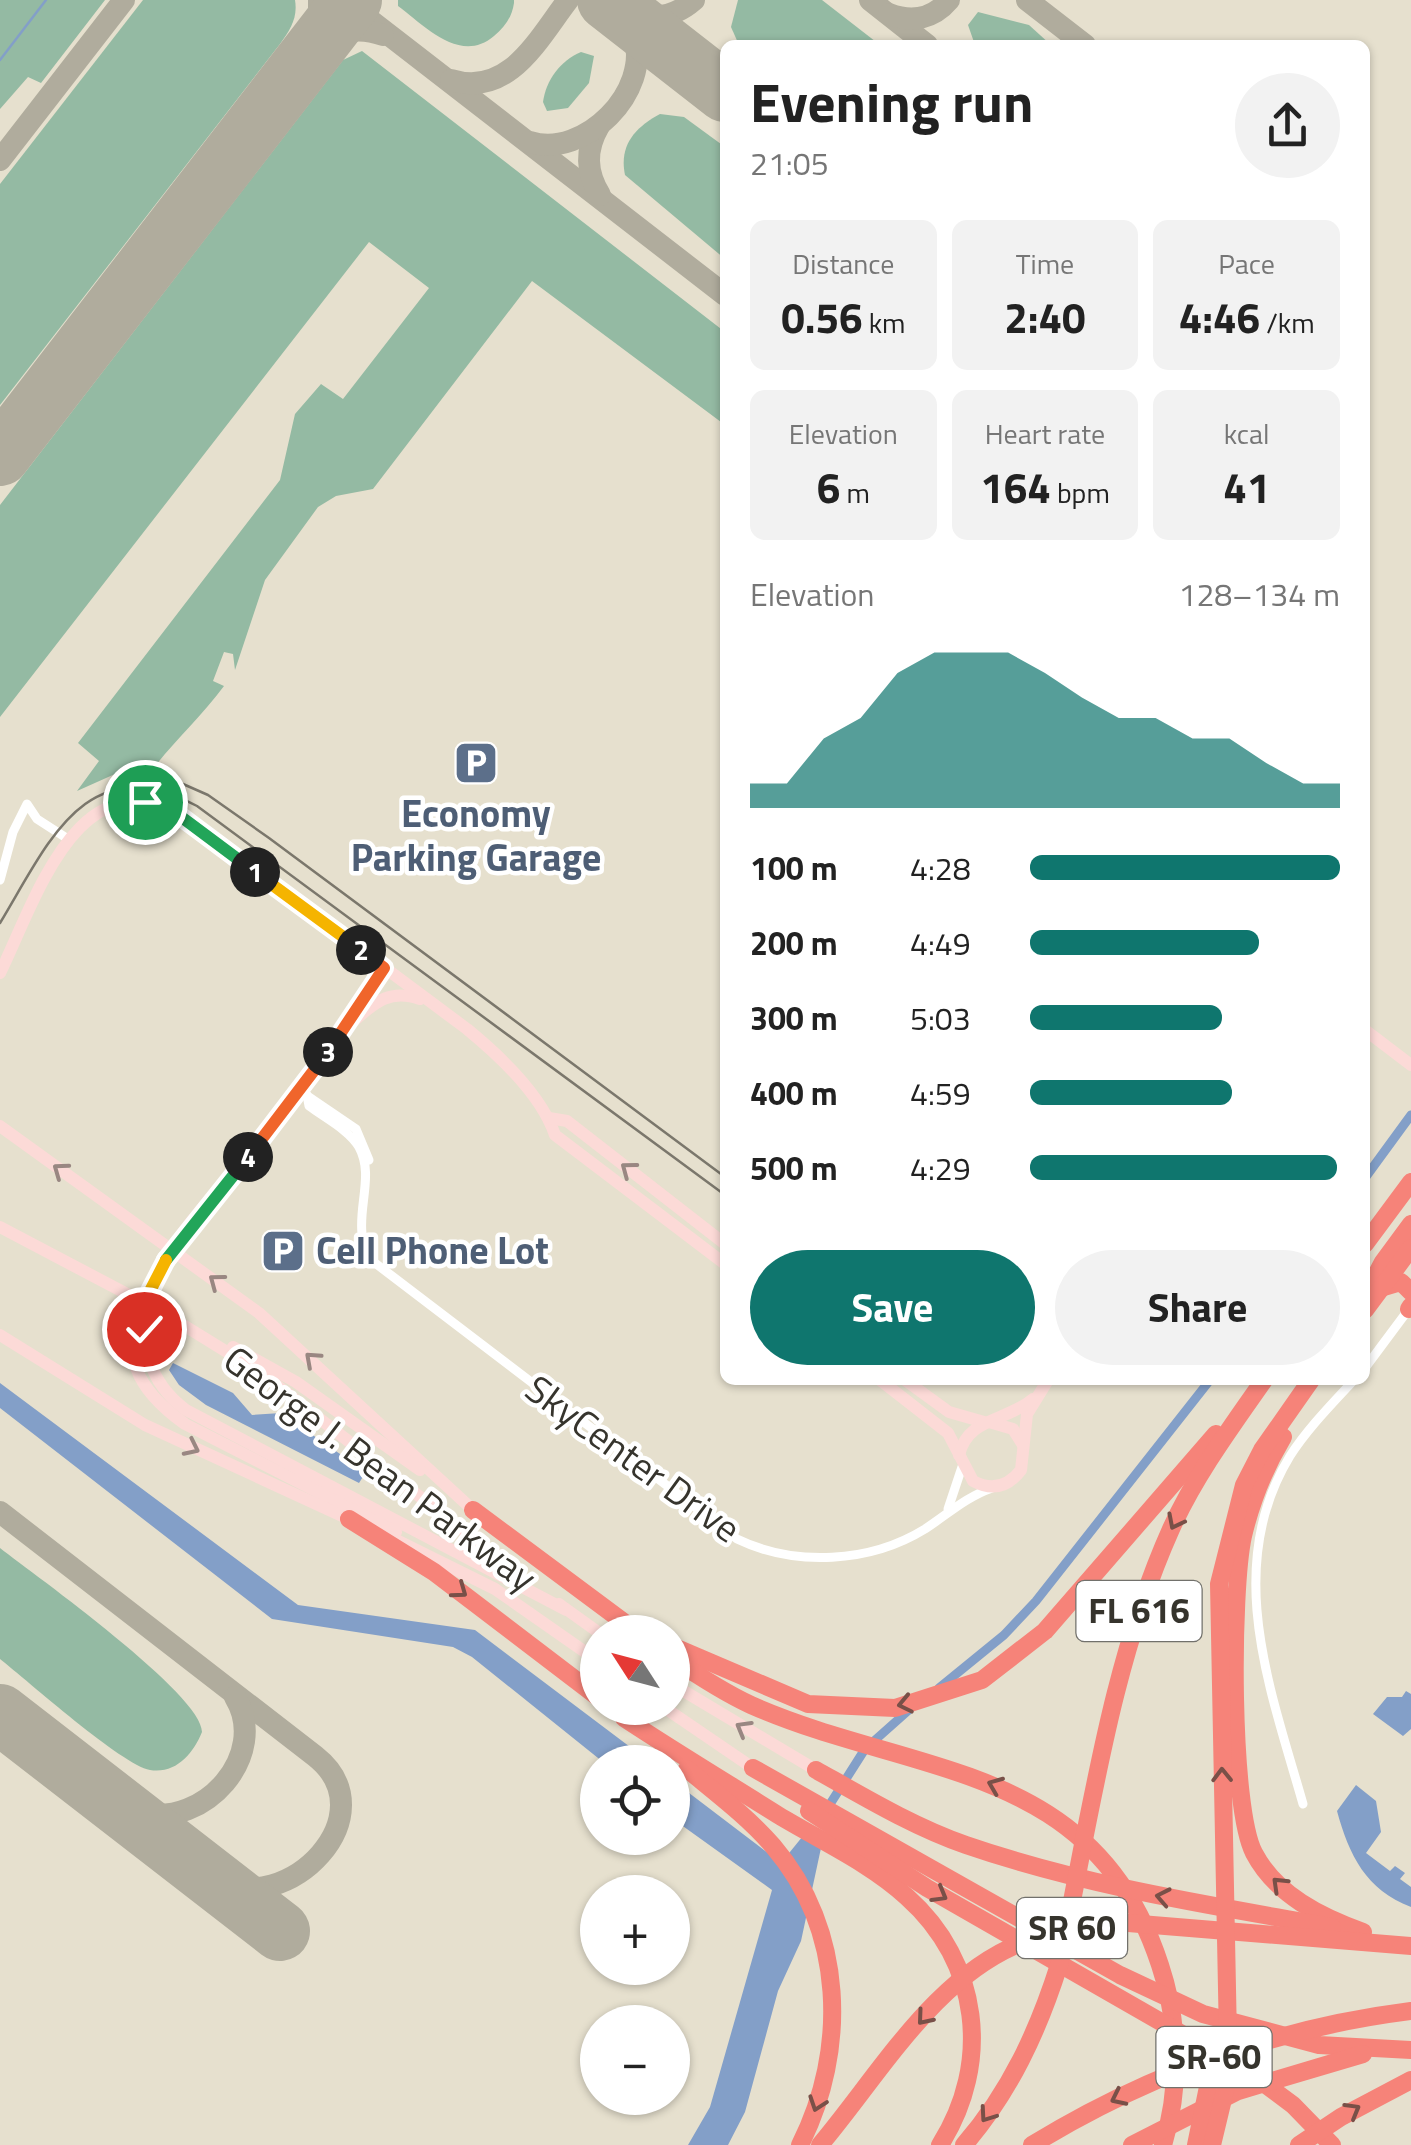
<!DOCTYPE html>
<html lang="en">
<head>
<meta charset="utf-8">
<style>
	body { margin:0; font-family:"Titillium Web",sans-serif; background:#f2f2f2; color:#222; height:100vh; display:flex; flex-direction:column; font-size:38px; white-space:nowrap }
	* { box-sizing:border-box; margin:0 }
	p { font-size:32px; color:#767676 }
	.icon { flex:none; width:55px; height:55px; fill:none; stroke:currentColor; stroke-width:2; stroke-linecap:round; stroke-linejoin:round }
	.map { position:relative; flex:1; overflow:hidden }
	.panel { position:absolute; left:720px; top:40px; width:650px; height:1345px; display:flex; flex-direction:column; background:#fff; border-radius:15px; box-shadow:0 2px 8px #0004 }
	.panel>* { flex:none }
	.needle { width:65px; rotate:306deg }
	.buttons { position:absolute; left:580px; top:1615px; display:grid; gap:20px }
	.buttons a { display:grid; place-items:center; width:110px; height:110px; border-radius:50%; background:#fff; box-shadow:0 2px 8px #0004; font-size:50px }
	.pin { position:absolute; display:grid; place-items:center; width:85px; height:85px; color:#fff; margin:-42px; border:5px solid #fff; border-radius:50%; box-shadow:0 2px 10px #0007 }
	.km { position:absolute; width:50px; height:50px; margin:-25px; border-radius:50%; background:#222; color:#fff; font-size:28px; line-height:50px; text-align:center }
	.round { display:grid; place-items:center; flex:none; width:105px; height:105px; border-radius:52px; background:#f2f2f2 }
	.overview { display:flex; align-items:center; justify-content:space-between; height:170px; padding:0 30px }
	h1 { font-size:55px; font-weight:700; line-height:75px }
	.stats { display:grid; grid-template-columns:repeat(3,1fr); gap:15px; height:170px; padding:10px 30px }
	.stats div { display:grid; align-content:center; border-radius:15px; background:#f2f2f2; text-align:center }
	.stats b { font-size:42px; font-weight:700 }
	.stats small { font-size:28px; font-weight:400 }
	.stats p { font-size:28px }
	.chart { height:280px; padding:20px 30px }
	.chart p { display:flex; justify-content:space-between }
	.chart svg { width:100%; height:180px; margin-top:10px; fill:#0f766e; opacity:.7 }
	.cta { display:flex; gap:20px; margin-top:auto; padding:20px 30px }
	.cta a { flex:1; height:115px; border-radius:60px; background:#0f766e; color:#fff; font-size:40px; font-weight:700; line-height:115px; text-align:center }
	.cta a+a { background:#f2f2f2; color:#222 }
	ul { padding:0 30px; list-style:none; font-size:32px }
	li { display:grid; grid-template-columns:160px 120px 1fr; align-items:center; height:75px }
	li i { height:25px; border-radius:12px; background:#0f766e }
	.map>svg:first-child { display:block }
	.green { fill:#94baa3 }
	.water { fill:#839fc8 }
	.lines { fill:none; stroke-linecap:round; stroke-linejoin:round }
	.stream { stroke:#839fc8; stroke-width:2.5 }
	.canal { stroke:#839fc8; stroke-width:9 }
	.taxiway { stroke:#b0ac9d; stroke-width:22 }
	.runway { stroke:#b0ac9d; stroke-width:60 }
	.street { stroke:#fff; stroke-width:9 }
	.secondary { stroke:#fcdad7; stroke-width:12 }
	.highway { stroke:#f68379; stroke-width:18 }
	.tram { stroke:#7b776c; stroke-width:2.5 }
	.oneway { stroke:#998782 }
	.oneway2 { stroke:#795048 }
	.split-1-casing { stroke:#fff; stroke-width:20 }
	.split-2-casing { stroke:#fff; stroke-width:20 }
	.split-3-casing { stroke:#fff; stroke-width:20 }
	.split-4-casing { stroke:#fff; stroke-width:20 }
	.split-5-casing { stroke:#fff; stroke-width:20 }
	.split-6-casing { stroke:#fff; stroke-width:20 }
	.split-1 { stroke:#22a559; stroke-width:12 }
	.split-2 { stroke:#f5b400; stroke-width:12 }
	.split-3 { stroke:#f0652b; stroke-width:12 }
	.split-4 { stroke:#f0652b; stroke-width:12 }
	.split-5 { stroke:#22a559; stroke-width:12 }
	.split-6 { stroke:#f5b400; stroke-width:12 }
	.labels { text-anchor:middle; stroke-width:9; stroke-linejoin:round; paint-order:stroke }
	.shield { fill:#fff; stroke:#72716c; stroke-width:2.5 }
	.shield-label { font-size:35px; font-weight:bold; fill:#36342d }
	.service-label { font-size:38px; font-weight:bold; fill:#4e5e75; stroke:#fff }
	.street-label { font-size:38px; fill:#36342d; stroke:#fff }
</style>
</head>
<body>
<div class="map">
<svg width="1411" height="2145" viewBox="0 0 1411 2145">
	<rect width="100%" height="100%" fill="#e6e0ce"/>
	<g class="green">
		<polygon points="0,0 105,0 41,83 28,77 0,109"/>
		<path d="M143 0H295C298 18 290 30 280 44L0 405V184Z"/>
		<path d="M398 0H514V3C512 17 505 27 494 36 460 65 424 25 398 6Z"/>
		<polygon points="738,0 822,0 880,45 739,45 731,27"/>
		<polygon points="978,12 1029,25 1051,45 975,45 968,25"/>
		<path d="M362 51 725 332V425L532 281 373 489 336 496 318 507 265 580 235 670 233 654 224 652 213 681 224 686C201 717 175 740 152 770L115 774 77 791 99 761 78 743 280 480 295 414 321 384 343 399 429 288 369 242 0 717V505L343 60Z"/>
		<path d="M581 52 594 56 589 83 568 108 547 111 543 102C546 80 560 61 581 52Z"/>
		<path d="M660 114 684 117 725 147V259L625 175C619 146 634 128 660 114Z"/>
		<path d="M0 1548C36 1576 203 1695 202 1732 193 1754 176 1774 150 1770 122 1765 28 1681 0 1659Z"/>
	</g>
	<g class="water">
		<polygon points="173,1363 233,1393 252,1415 281,1413 366,1472 359,1483 206,1405 179,1385 169,1370"/>
		<polygon points="0,1383 298,1605 475,1630 650,1762 603,1762 472,1657 453,1647 272,1619 0,1408"/>
		<polygon points="1406,1691 1411,1694 1411,1729 1403,1736 1373,1714 1387,1697 1402,1697"/>
		<polygon points="672,1780 781,1863 807,1831 821,1848 801,1941 778,1991 745,2112 728,2145 688,2145 710,2107 772,1890 673,1819"/>
		<path d="M1356 1785 1376 1801 1381 1832 1366 1853 1390 1871 1395 1866 1405 1873 1400 1879 1411 1887V1907C1366 1890 1349 1855 1337 1811Z"/>
	</g>
	<g class="lines">
		<polyline class="stream" points="0,60 46,0"/>
		<g class="canal">
			<polyline points="1365,1178 1411,1115"/>
			<polyline points="939,1688 1004,1635 1036,1601 1210,1380"/>
			<polyline points="825,1812 865,1749 910,1709"/>
		</g>
		<g class="taxiway">
			<polyline points="344,0 725,295"/>
			<polyline points="870,0 927,45"/>
			<polyline points="1027,0 1085,45"/>
			<path d="M616 4C642 22 670 21 694 0"/>
			<path d="M889 14C912 23 933 19 949 0"/>
			<polyline points="311,50 319,30 319,0"/>
			<path d="M451 80C509 98 538 39 568 0"/>
			<path d="M273 106C303 67 326 14 383 35"/>
			<path d="M599 126C585 150 586 172 600 195"/>
			<path d="M530 142C584 159 652 91 634 36 629 20 616 10 603 0"/>
			<polyline points="0,160 124,0"/>
			<path d="M0 1512 315 1756C389 1814 289 1918 215 1881"/>
			<path d="M45 1749C74 1770 106 1804 142 1813 204 1828 270 1755 235 1697"/>
		</g>
		<g class="runway">
			<polyline points="607,0 725,92"/>
			<polyline points="0,456 352,0"/>
			<polyline points="0,1714 280,1931"/>
		</g>
		<g class="street">
			<polyline points="0,880 13,832 27,804 37,819 68,839"/>
			<polyline points="306,1095 356,1129 369,1160"/>
			<path d="M307 1095 309 1106C325 1118 349 1130 359 1147 379 1183 344 1228 375 1263L737 1539C795 1567 870 1563 925 1529 948 1514 966 1497 992 1488"/>
			<polyline points="1365,1368 1409,1309"/>
			<polyline points="948,1509 962,1467"/>
			<path d="M1303 1804C1271 1691 1222 1567 1290 1456 1308 1428 1332 1404 1354 1380"/>
		</g>
		<g class="secondary">
			<path d="M385 968C347 1025 308 1081 265 1135 229 1181 165 1239 149 1295 136 1339 149 1383 186 1410L566 1610"/>
			<path d="M0 973C36 900 80 749 188 821L467 1029C500 1056 541 1094 555 1135L725 1264"/>
			<path d="M355 1020C376 1001 391 989 420 999"/>
			<polyline points="1365,1030 1411,1065"/>
			<polyline points="549,1118 567,1121 725,1244"/>
			<polyline points="0,1126 259,1313 473,1510"/>
			<polyline points="0,1227 167,1315 261,1373 519,1574"/>
			<path d="M138 1294C123 1356 133 1387 185 1424L396 1532"/>
			<polyline points="0,1335 145,1425 353,1521"/>
			<polyline points="233,1347 296,1382 420,1470"/>
			<path d="M880 1380 948 1433 973 1481C992 1491 1008 1487 1021 1470L1027 1414 1048 1380"/>
			<polyline points="905,1380 949,1412 984,1422"/>
			<polyline points="989,1422 1013,1429 1023,1445"/>
			<path d="M959 1455C968 1417 1006 1422 1033 1399"/>
			<polyline points="386,1535 495,1589 598,1661"/>
			<polyline points="559,1604 598,1632"/>
			<polyline points="672,1684 816,1770"/>
			<polyline points="665,1708 753,1768"/>
		</g>
		<g class="highway">
			<polyline points="1365,1244 1411,1182"/>
			<polyline points="1381,1288 1401,1282 1411,1292"/>
			<polyline points="1365,1296 1383,1262 1411,1224"/>
			<polyline points="1409,1309 1411,1306"/>
			<polyline points="1365,1310 1411,1248"/>
			<path d="M1283 1437C1265 1467 1251 1502 1243 1536 1231 1591 1230 1807 1254 1853 1276 1895 1321 1917 1363 1932"/>
			<polyline points="473,1510 637,1632"/>
			<polyline points="349,1519 434,1572 598,1697"/>
			<polyline points="672,1646 808,1704 895,1708 982,1680 1045,1631 1216,1434"/>
			<path d="M672 1658C697 1675 723 1692 751 1705 914 1777 1093 1760 1160 1965 1179 2022 1181 2087 1163 2145"/>
			<path d="M624 1718C674 1751 727 1783 778 1815 821 1841 870 1863 907 1897 980 1962 992 2063 940 2145"/>
			<polyline points="753,1768 1120,1975 1203,2014 1319,2045 1411,2050"/>
			<path d="M687 1769C716 1793 748 1817 773 1846 845 1930 848 2050 800 2145"/>
			<path d="M816 1770C864 1797 914 1827 966 1845 1085 1886 1209 1905 1332 1927"/>
			<polyline points="809,1811 927,1888 1250,2073 1293,2105 1332,2145"/>
			<polyline points="1058,1930 1116,1922 1411,1946"/>
			<path d="M820 2145C880 2074 937 1972 1029 1940"/>
			<path d="M964 2145C1010 2092 1038 2031 1059 1965 1090 1820 1110 1665 1171 1529 1195 1476 1231 1427 1264 1380"/>
			<path d="M1032 2145C1148 2074 1276 2028 1411 2011"/>
			<polyline points="1132,2145 1238,2091 1363,2054"/>
			<polyline points="1196,2145 1216,2048"/>
			<polyline points="1212,2145 1225,2091 1228,2039 1219,1584 1244,1485 1262,1450 1311,1380"/>
			<polyline points="1299,2145 1341,2117 1411,2080"/>
		</g>
		<g class="tram">
			<polyline points="183,784 208,795 269,838 721,1174"/>
			<path d="M0 923C49 842 86 747 197 806L725 1195"/>
		</g>
	</g>
	<defs><path id="oneway-chevron" d="M-2-3.5L2.5 0L-2 3.5" fill="none" stroke-width="1.6" stroke-linecap="round" stroke-linejoin="round" transform="scale(2.5)"/></defs>
	<g class="oneway">
		<use href="#oneway-chevron" transform="translate(628 1169) rotate(-143)"/>
		<use href="#oneway-chevron" transform="translate(60 1170) rotate(-144)"/>
		<use href="#oneway-chevron" transform="translate(216 1281) rotate(-143)"/>
		<use href="#oneway-chevron" transform="translate(312 1359) rotate(-138)"/>
		<use href="#oneway-chevron" transform="translate(192 1448) rotate(26)"/>
		<use href="#oneway-chevron" transform="translate(743 1728) rotate(-150)"/>
	</g>
	<g class="oneway2">
		<use href="#oneway-chevron" transform="translate(1175 1522) rotate(117)"/>
		<use href="#oneway-chevron" transform="translate(460 1591) rotate(36)"/>
		<use href="#oneway-chevron" transform="translate(905 1704) rotate(168)"/>
		<use href="#oneway-chevron" transform="translate(1222 1775) rotate(-91)"/>
		<use href="#oneway-chevron" transform="translate(995 1785) rotate(-158)"/>
		<use href="#oneway-chevron" transform="translate(1279 1884) rotate(-136)"/>
		<use href="#oneway-chevron" transform="translate(940 1895) rotate(30)"/>
		<use href="#oneway-chevron" transform="translate(1163 1897) rotate(-169)"/>
		<use href="#oneway-chevron" transform="translate(924 2018) rotate(130)"/>
		<use href="#oneway-chevron" transform="translate(1118 2098) rotate(154)"/>
		<use href="#oneway-chevron" transform="translate(817 2104) rotate(109)"/>
		<use href="#oneway-chevron" transform="translate(1353 2110) rotate(-30)"/>
		<use href="#oneway-chevron" transform="translate(987 2115) rotate(125)"/>
	</g>
	<g class="lines">
		<defs>
			<polyline id="split-1" points="145,802 172,810 255,872"/>
			<polyline id="split-2" points="255,872 361,950"/>
			<polyline id="split-3" points="328,1052 384,968 361,950"/>
			<polyline id="split-4" points="248,1157 328,1052"/>
			<polyline id="split-5" points="166,1260 248,1157"/>
			<polyline id="split-6" points="144,1329 150,1291 166,1260"/>
		</defs>
		<use href="#split-1" class="split-1-casing"/>
		<use href="#split-2" class="split-2-casing"/>
		<use href="#split-3" class="split-3-casing"/>
		<use href="#split-4" class="split-4-casing"/>
		<use href="#split-5" class="split-5-casing"/>
		<use href="#split-6" class="split-6-casing"/>
		<use href="#split-1" class="split-1"/>
		<use href="#split-2" class="split-2"/>
		<use href="#split-3" class="split-3"/>
		<use href="#split-4" class="split-4"/>
		<use href="#split-5" class="split-5"/>
		<use href="#split-6" class="split-6"/>
	</g>
	<defs>
		<symbol id="parking-square" viewBox="-11 -11 22 22"><rect x="-9" y="-9" width="18" height="18" rx="4" fill="#5c6f8a" stroke="#fff"/><path d="M-3.5-5.5H1a3.5 3.5 0 0 1 0 7H-1V5.5H-3.5ZM-1-3.4V-.6H.8a1.4 1.4 0 0 0 0-2.8Z" fill="#fff"/></symbol>
	</defs>
	<g fill-rule="evenodd">
		<use href="#parking-square" x="451" y="738" width="50" height="50"/>
		<use href="#parking-square" x="258" y="1226" width="50" height="50"/>
	</g>
	<g class="labels">
		<g class="shield">
			<rect x="1076.5" y="1581" width="125" height="60" rx="8"/>
			<rect x="1017" y="1898" width="110" height="60" rx="8"/>
			<rect x="1156.5" y="2027" width="115" height="60" rx="8"/>
		</g>
		<g class="shield-label">
			<text x="1139" y="1623">FL 616</text>
			<text x="1072" y="1940">SR 60</text>
			<text x="1214" y="2069">SR-60</text>
		</g>
		<g class="service-label">
			<text x="476" y="827">Economy<tspan x="476" dy="44">Parking Garage</tspan></text>
			<text x="316" y="1264" text-anchor="start">Cell Phone Lot</text>
		</g>
		<g class="street-label">
			<text transform="translate(633 1459) rotate(36)" y="13">SkyCenter Drive</text>
			<text transform="translate(380 1469) rotate(37)" y="13">George J. Bean Parkway</text>
		</g>
	</g>
</svg>
<div class="buttons">
<a><svg class="needle" viewBox="-14 -14 28 28"><path d="M0-13l5 13h-10z" fill="#e53935"/><path d="M0 13l5-13h-10z" fill="#767676"/></svg></a>
<a><svg class="icon" aria-label="locate" viewBox="0 0 24 24"><circle cx="12" cy="12" r="6"/><path d="M12 2v4M12 18v4M2 12h4M18 12h4"/></svg></a>
<a>+</a>
<a>−</a>
</div>
<div class="pin" style="left:145px;top:802px;background:#1e9e55"><svg class="icon" aria-label="arrive" viewBox="0 0 24 24"><path d="M6 21V4h12l-3 4 3 4H6"/></svg></div>
<div class="pin" style="left:144px;top:1329px;background:#d93025"><svg class="icon" aria-label="check" viewBox="0 0 24 24"><path d="M5 12l5 5 9-10"/></svg></div>
<b class="km" style="left:255px;top:872px">1</b>
<b class="km" style="left:361px;top:950px">2</b>
<b class="km" style="left:328px;top:1052px">3</b>
<b class="km" style="left:248px;top:1157px">4</b>
<section class="panel">
<div class="overview"><div><h1>Evening run</h1><p>21:05</p></div><a class="round"><svg class="icon" aria-label="share" viewBox="0 0 24 24"><path d="M12 15V3M7 8l5-5 5 5M5 13v7h14v-7"/></svg></a></div>
<div class="stats">
<div><p>Distance</p><b>0.56<small> km</small></b></div>
<div><p>Time</p><b>2:40</b></div>
<div><p>Pace</p><b>4:46<small> /km</small></b></div>
</div>
<div class="stats">
<div><p>Elevation</p><b>6<small> m</small></b></div>
<div><p>Heart rate</p><b>164<small> bpm</small></b></div>
<div><p>kcal</p><b>41</b></div>
</div>
<div class="chart"><p><span>Elevation</span>128–134 m</p>
<svg viewBox="0 0 160 44" preserveAspectRatio="none"><path d="M0 44V38L10 38L20 27L30 22L40 11L50 6L60 6L70 6L80 11L90 17L100 22L110 22L120 27L130 27L140 33L150 38L160 38V44z"/></svg>
</div>
<ul>
<li><b>100 m</b>4:28<i style="width:100%"></i></li>
<li><b>200 m</b>4:49<i style="width:74%"></i></li>
<li><b>300 m</b>5:03<i style="width:62%"></i></li>
<li><b>400 m</b>4:59<i style="width:65%"></i></li>
<li><b>500 m</b>4:29<i style="width:99%"></i></li>
</ul>
<div class="cta"><a>Save</a><a>Share</a></div>
</section>
</div>
</body>
</html>
